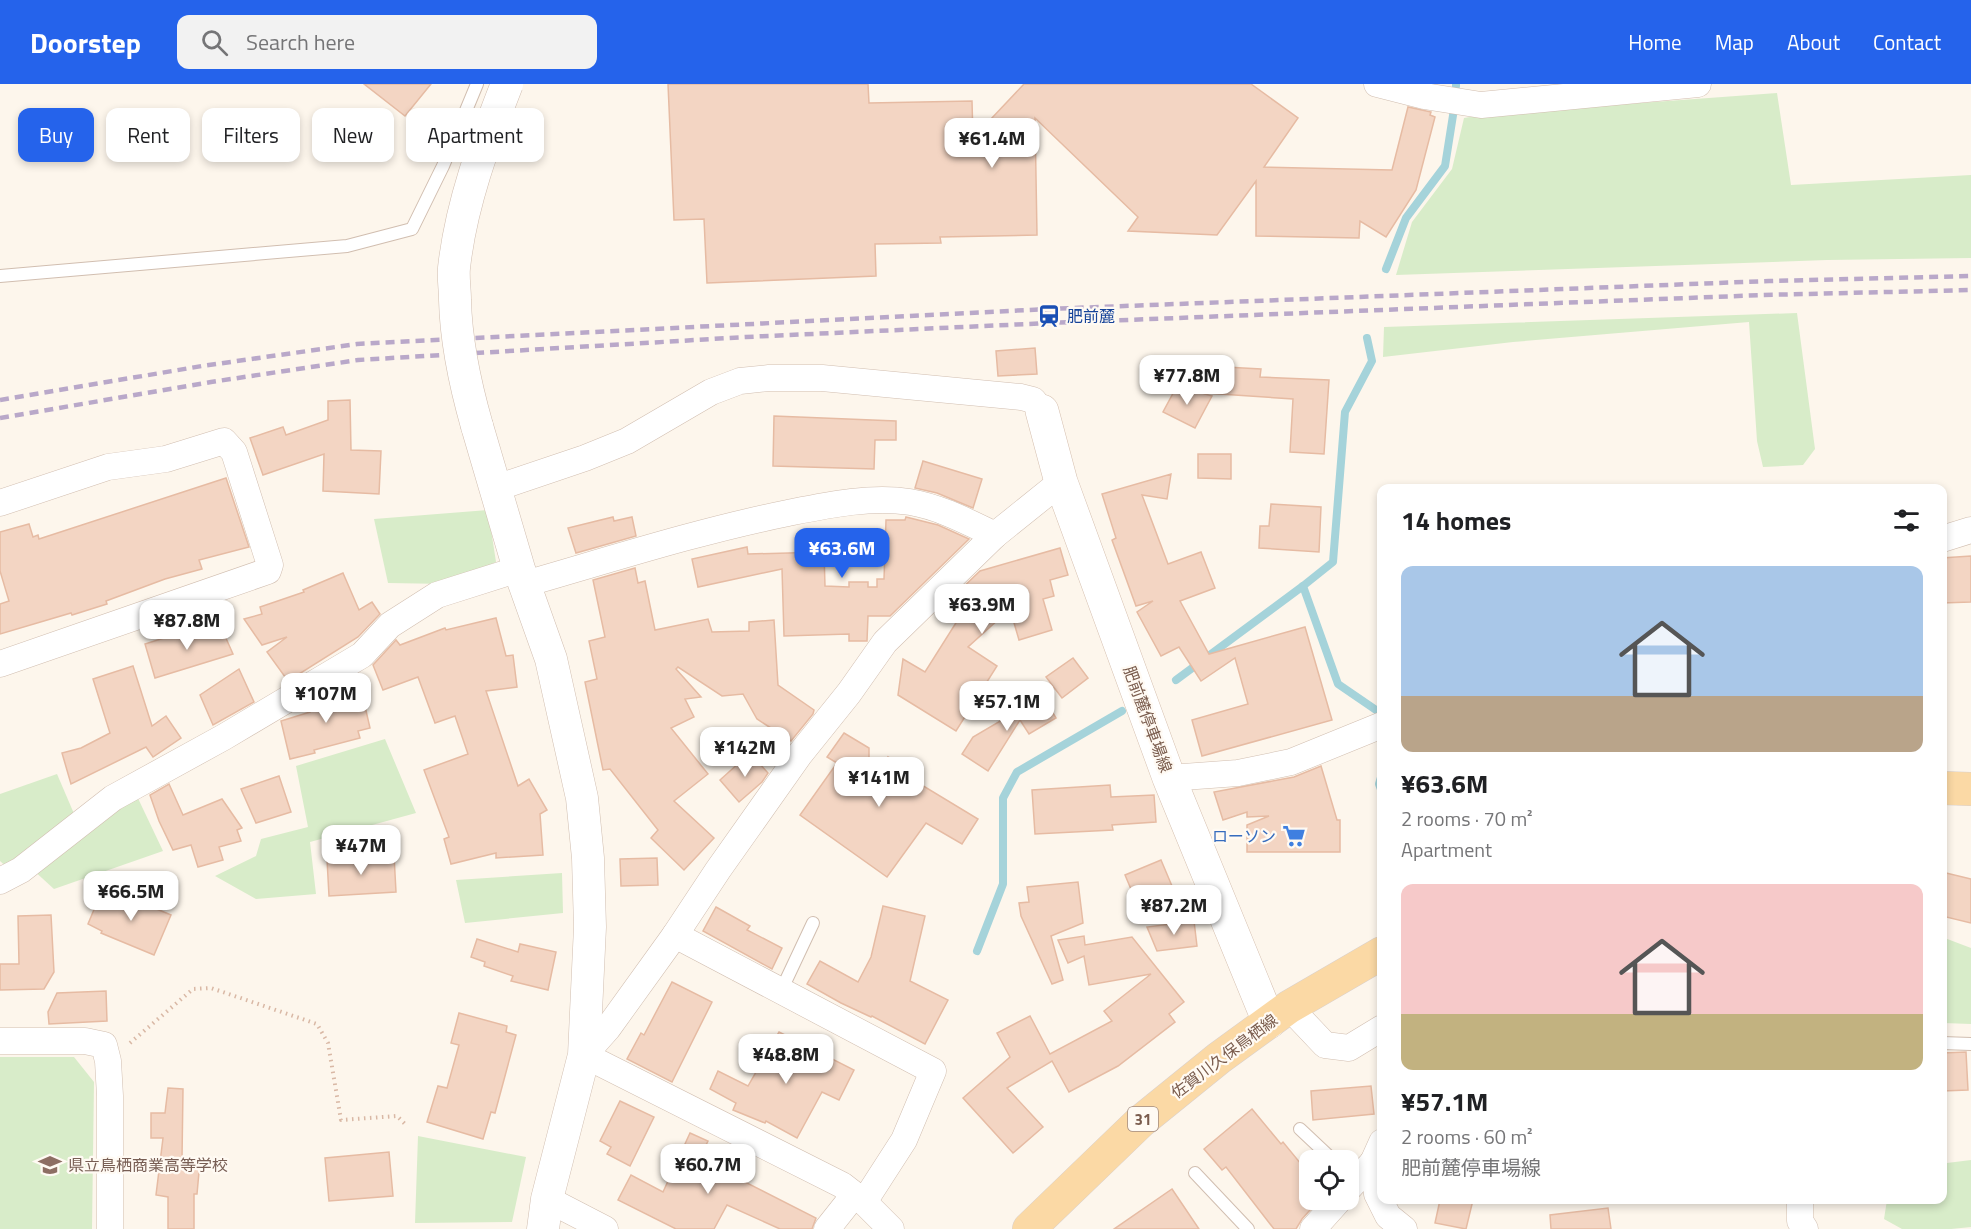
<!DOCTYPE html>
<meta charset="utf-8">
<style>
:root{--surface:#fff;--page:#f2f2f2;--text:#202124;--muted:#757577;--accent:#2563eb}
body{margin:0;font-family:"Titillium Web","Noto Sans JP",sans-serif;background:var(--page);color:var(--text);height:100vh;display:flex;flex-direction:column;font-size:22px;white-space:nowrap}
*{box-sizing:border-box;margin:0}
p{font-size:20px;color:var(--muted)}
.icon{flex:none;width:33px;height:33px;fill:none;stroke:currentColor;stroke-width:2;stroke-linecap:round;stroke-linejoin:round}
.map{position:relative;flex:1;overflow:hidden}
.details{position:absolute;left:1377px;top:400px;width:570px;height:720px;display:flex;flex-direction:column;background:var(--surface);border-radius:12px;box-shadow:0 3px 9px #0003}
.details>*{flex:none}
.guide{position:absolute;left:18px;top:24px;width:570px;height:54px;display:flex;gap:12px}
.buttons{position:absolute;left:1299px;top:1066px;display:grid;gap:12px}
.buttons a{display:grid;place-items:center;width:60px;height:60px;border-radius:12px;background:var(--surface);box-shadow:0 3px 9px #0003;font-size:30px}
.price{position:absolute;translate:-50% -51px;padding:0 14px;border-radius:12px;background:#fff;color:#222;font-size:20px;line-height:39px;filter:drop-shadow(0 2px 3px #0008)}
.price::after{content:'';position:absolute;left:50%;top:36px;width:18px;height:14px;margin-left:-9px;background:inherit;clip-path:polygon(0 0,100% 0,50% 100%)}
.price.current{background:var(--accent);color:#fff}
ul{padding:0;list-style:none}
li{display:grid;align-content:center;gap:12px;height:318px;padding:0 24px}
li span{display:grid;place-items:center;height:186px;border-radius:12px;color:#555}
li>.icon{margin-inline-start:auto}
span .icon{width:108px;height:108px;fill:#fffc;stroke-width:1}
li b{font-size:26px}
h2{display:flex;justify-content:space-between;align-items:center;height:72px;padding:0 24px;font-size:26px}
.chip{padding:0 21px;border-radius:12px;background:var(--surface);box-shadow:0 3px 9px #0003;font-size:21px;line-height:54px}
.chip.current{background:var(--accent);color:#fff}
header{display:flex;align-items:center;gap:36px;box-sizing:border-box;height:84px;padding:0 30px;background:var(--accent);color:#fff}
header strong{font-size:28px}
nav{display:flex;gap:33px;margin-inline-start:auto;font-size:21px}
.search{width:420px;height:54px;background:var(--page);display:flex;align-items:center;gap:15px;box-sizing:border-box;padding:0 21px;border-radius:12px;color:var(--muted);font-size:22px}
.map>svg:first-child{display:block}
.green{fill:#d8ecc9}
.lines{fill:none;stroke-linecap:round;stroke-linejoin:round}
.stream{stroke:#a5d3da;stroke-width:8}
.building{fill:#f3d5c3;stroke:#e6bba3;stroke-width:1.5}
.service-casing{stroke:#d1beb0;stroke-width:14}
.minor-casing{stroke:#d1beb0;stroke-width:27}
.tertiary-casing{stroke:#d1beb0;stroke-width:33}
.secondary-casing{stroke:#d6c0b0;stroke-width:34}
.primary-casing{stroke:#dad1cd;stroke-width:34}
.path{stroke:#d9b8a5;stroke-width:4;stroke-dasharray:1.5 4.5;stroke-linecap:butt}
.service{stroke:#fff;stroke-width:12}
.minor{stroke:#fff;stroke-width:26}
.tertiary{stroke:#fff;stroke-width:32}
.secondary{stroke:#fff;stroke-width:33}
.primary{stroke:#fbd9a5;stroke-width:33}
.rail{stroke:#b9a8c9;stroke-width:4.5;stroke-dasharray:9 6;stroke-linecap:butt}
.tertiary-bridge-casing{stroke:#d1beb0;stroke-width:33;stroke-linecap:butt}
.tertiary-bridge{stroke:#fff;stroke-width:32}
.labels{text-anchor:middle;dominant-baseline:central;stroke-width:4.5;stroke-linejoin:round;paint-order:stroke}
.shield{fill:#fffaf3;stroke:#a28b7f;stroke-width:1.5}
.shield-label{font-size:15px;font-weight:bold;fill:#7a5c4d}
.transit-label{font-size:16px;fill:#164399;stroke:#fffaf3;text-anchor:start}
.street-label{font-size:16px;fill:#7a5c4d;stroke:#fffaf3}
.shop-label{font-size:16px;fill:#366cbe;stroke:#fffaf3;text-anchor:end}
.education-label{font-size:16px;fill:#785e54;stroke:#fffaf3;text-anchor:start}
</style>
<header>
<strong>Doorstep</strong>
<div class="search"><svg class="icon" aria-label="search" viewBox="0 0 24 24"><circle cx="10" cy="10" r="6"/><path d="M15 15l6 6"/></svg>Search here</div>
<nav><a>Home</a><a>Map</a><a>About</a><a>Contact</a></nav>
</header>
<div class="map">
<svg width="1971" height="1145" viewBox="0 0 1971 1145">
<rect width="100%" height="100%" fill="#fdf6ec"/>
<g class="green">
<polygon points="1777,9 1791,101 1971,91 1971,174 1827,176 1396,191 1412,138 1452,85 1464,34 1488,30"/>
<polygon points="1797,229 1815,365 1803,381 1763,383 1757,357 1749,238 1513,258 1383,273 1384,243"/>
<polygon points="488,426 496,478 447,500 388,499 374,435"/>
<polygon points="385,655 416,729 310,758 316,810 256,815 215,792 256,772 261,755 308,743 296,682"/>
<polygon points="57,690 75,732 9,785 0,777 0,710"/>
<polygon points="135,708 163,767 54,805 31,784"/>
<polygon points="562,789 563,829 465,839 456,796"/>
<polygon points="1942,853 1971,864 1971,940 1943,939"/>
<polygon points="0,973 74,973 94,998 92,1145 0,1145"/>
<polygon points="418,1052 526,1073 512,1138 415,1139"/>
<polygon points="1943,1075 1947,1079 1971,1076 1971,1143 1951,1145 1902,1145 1884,1135 1887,1116 1942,1116"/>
</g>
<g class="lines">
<g class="stream">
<polyline points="1456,2 1456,0"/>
<polyline points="1386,185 1406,134 1445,82 1454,25"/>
<polyline points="1303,502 1338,600 1376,626"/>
<polyline points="1176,596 1303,502 1333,478 1345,328 1372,277 1367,254"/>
<polyline points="1382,690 1379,700 1382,708"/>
<polyline points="977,867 1003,800 1003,714 1017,688 1122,627"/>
</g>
</g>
<g class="building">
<polygon points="364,0 431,0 405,32"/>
<polygon points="668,0 868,0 869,19 972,17 973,54 1024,0 1251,0 1298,34 1264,83 1392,86 1408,23 1431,28 1430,31 1435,33 1416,106 1386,153 1360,137 1359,154 1256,152 1256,97 1217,151 1128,147 1138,133 1035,34 1037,151 940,153 941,159 875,160 876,192 707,199 704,135 674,136"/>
<polygon points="1035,264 1037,290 998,292 996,267"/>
<polygon points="1207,282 1261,285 1260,293 1329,296 1324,370 1290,368 1293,315 1205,309"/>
<polygon points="1177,302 1212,312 1195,344 1163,328"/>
<polygon points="350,316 351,366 381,367 379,410 323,407 324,370 263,391 250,354 283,343 286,351 328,336 328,317"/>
<polygon points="774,332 896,337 896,356 875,356 874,385 773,382"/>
<polygon points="1198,370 1231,370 1231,395 1198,394"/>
<polygon points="923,377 982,395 973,424 937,409 915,404"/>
<polygon points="1171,390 1167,415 1142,411 1168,480 1201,468 1215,504 1180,517 1209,570 1305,543 1332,636 1202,672 1192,636 1248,620 1235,574 1201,597 1179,563 1161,572 1137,528 1153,517 1136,522 1112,456 1116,454 1102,410"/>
<polygon points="226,394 249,463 199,476 202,485 165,495 106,517 107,520 72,531 71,529 0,550 0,520 9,517 0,487 0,448 29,440 33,453 38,451 39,455"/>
<polygon points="1271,420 1321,423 1319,468 1259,464 1260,442 1269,442"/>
<polygon points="613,433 614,437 632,433 636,452 576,469 568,444"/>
<polygon points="906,433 938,441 969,455 890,532 868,532 867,557 849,557 849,550 784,552 782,485 698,503 692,475 747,463 748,470 824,468 825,502 849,503 849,498 868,498 868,503 877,503 877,495 884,495 886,436 905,436"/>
<polygon points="1060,464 1068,491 1050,496 1054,512 1043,515 1052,546 1019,556 1010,525 968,563 997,582 956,647 898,611 903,575 925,588 966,523 955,511 980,487"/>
<polygon points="1971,472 1971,518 1942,519 1942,474"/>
<polygon points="635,484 638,499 645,497 655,546 708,535 712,548 749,547 749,538 774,536 778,601 814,626 813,630 791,657 757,635 743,610 722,612 678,583 676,585 701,613 685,615 694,633 671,644 708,690 674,717 714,754 684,786 651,754 658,746 610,685 603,686 585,598 597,595 589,557 605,553 593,496"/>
<polygon points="343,489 359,526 372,518 380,530 358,553 288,597 267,568 287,553 262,561 244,535 262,530 260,523 304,508 303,506"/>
<polygon points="496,534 506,572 513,571 517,603 486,607 518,702 529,695 547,726 540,730 543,771 496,774 496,769 451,780 444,755 449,753 424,686 468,670 455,632 435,639 418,593 383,606 373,581 396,556 400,561 445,544 446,546"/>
<polygon points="221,543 233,570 155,594 145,560 186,547 187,553"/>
<polygon points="1073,574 1088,594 1062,614 1046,593"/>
<polygon points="133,582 152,642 166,632 181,654 153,673 146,663 71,700 62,669 81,664 110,649 93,595"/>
<polygon points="239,585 254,618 213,641 200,611"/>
<polygon points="361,605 370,644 358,647 360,654 314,666 315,669 290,675 281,637 310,628 306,622 314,617"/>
<polygon points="1043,612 1056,634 1029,650 1020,636 988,687 962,670 973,653"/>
<polygon points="844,649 869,664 869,686 886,687 888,673 919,691 915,697 978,735 962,760 926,739 887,793 800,731 837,679 827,673"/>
<polygon points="750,669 768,689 762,698 739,718 720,696"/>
<polygon points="1321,682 1337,736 1340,736 1340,768 1247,768 1247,741 1269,732 1247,733 1247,728 1223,736 1214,708 1294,693"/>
<polygon points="279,692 291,728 256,739 241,705"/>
<polygon points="169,700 183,731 222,715 242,744 237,746 241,757 219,763 223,776 198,783 191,761 173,766 159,737 150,711"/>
<polygon points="1110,701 1111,713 1154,711 1156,738 1112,741 1113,746 1035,750 1032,706"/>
<polygon points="394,771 396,808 329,812 327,775"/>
<polygon points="657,774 658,801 621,802 620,775"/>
<polygon points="1161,776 1172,802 1136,817 1125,791"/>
<polygon points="1942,788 1971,795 1971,839 1942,832"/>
<polygon points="1078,798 1083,839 1051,852 1063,896 1052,900 1021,832 1019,819 1029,818 1027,803"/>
<polygon points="120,805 149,817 147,821 171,831 154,871 101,849 102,847 88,840 98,816 112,823"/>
<polygon points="883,822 925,832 910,897 948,916 925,960 872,932 871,933 841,919 807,900 820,877 858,898 871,873"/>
<polygon points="716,823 750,842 747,846 782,864 772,885 703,847"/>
<polygon points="51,831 54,888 44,905 0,906 0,880 19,880 18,832"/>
<polygon points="1194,837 1197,862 1157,867 1147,843"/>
<polygon points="1084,852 1085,861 1132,853 1184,918 1169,930 1175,938 1118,982 1069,1008 1052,977 1007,1004 1043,1043 1013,1069 963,1014 1010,973 997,949 1030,932 1050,970 1112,937 1104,927 1151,890 1089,901 1084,872 1068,879 1058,856"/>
<polygon points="477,855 518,868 520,860 556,868 548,906 511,897 513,892 484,882 485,878 471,873"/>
<polygon points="672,898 712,918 672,998 627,975 641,949 644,951"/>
<polygon points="106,907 107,937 49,940 48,928 57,909"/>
<polygon points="459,929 507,942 506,948 516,951 495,1029 491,1028 483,1055 427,1038 438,1002 447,1004 459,961 451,959"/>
<polygon points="779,948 854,986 839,1016 822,1008 797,1054 766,1037 765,1039 733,1026 736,1019 710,1005 718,987 748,1002"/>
<polygon points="1966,968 1968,1006 1942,1007 1942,969"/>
<polygon points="1371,1002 1374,1030 1313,1036 1311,1007"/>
<polygon points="168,1004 183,1005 182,1075 200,1077 197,1110 194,1110 194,1145 168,1145 168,1113 156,1111 163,1054 151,1054 151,1029 165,1029"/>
<polygon points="620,1017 654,1033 630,1082 607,1070 611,1063 600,1057"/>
<polygon points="1252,1025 1281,1060 1283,1058 1310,1091 1310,1116 1319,1116 1302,1135 1296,1145 1274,1145 1226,1083 1222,1086 1204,1065"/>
<polygon points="690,1049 708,1057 702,1069 728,1081 725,1088 816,1134 812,1145 780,1145 727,1121 714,1145 676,1145 618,1116 631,1091 663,1108"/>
<polygon points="389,1068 393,1112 329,1117 325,1074"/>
<polygon points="1172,1105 1199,1145 1114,1145"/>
<polygon points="1440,1116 1473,1116 1466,1145 1435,1139"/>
<polygon points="1608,1124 1611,1145 1551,1145 1550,1131"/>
</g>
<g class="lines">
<g class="service-casing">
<g id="service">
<polyline points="0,192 347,162 412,145 443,82 477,0"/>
<polyline points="781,907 813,839"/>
<polyline points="1942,959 1971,960"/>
<polyline points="1300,1045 1334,1077"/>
<polyline points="1195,1089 1248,1145"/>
</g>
</g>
<g class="minor-casing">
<g id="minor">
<polyline points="1377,0 1424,12 1481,21 1698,0"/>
<polyline points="496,404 585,374 627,357 711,308 740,297 769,294 822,294 1021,313 1033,316 1042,327"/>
<polyline points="0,419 108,383 166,375 224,357 234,368 270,481 268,487 0,580"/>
<polyline points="1942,455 1971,446"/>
<path d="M525 500C612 475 699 447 788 429 828 421 870 412 910 418 940 423 968 438 995 451"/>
<polyline points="1169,694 1238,689 1291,678 1382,641"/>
<polyline points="0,797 21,786 113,714 224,653 362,571 390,541 437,511 519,485"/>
<polyline points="675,851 933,987 904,1056 864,1118"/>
<polyline points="1289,923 1325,961 1349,964 1382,944"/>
<polyline points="0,957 85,957 104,961 108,977 110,1012 110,1145"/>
<polyline points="1382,1058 1373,1078 1377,1110 1388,1132 1404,1145"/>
<polyline points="1348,1105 1373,1078"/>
<polyline points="547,1115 605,1145"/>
<polyline points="1800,1116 1800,1137 1805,1145"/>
<polyline points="827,1145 854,1111"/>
<polyline points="891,1145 864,1118 842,1101 584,971 608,944 675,851 718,786 800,670 849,609 885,558 995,451 1061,398"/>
<polyline points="1313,1145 1339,1116"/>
</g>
</g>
<g class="tertiary-casing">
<polyline id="tertiary" points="477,342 519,485 551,575 582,714 588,774 590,843 584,971 547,1115 543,1145"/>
</g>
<g class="secondary-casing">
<polyline id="secondary" points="1042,327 1061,398 1169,694 1269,938"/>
</g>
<g class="primary-casing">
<g id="primary">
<polyline points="1942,704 1971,705"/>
<polyline points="1029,1145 1140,1038 1219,974 1289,923 1382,869"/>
</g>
</g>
<polyline class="path" points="130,959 193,905 211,904 317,940 328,959 341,1036 397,1032 405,1040"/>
<use href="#service" class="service"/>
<use href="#minor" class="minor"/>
<use href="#tertiary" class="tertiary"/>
<use href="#secondary" class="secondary"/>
<use href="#primary" class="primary"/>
<g class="rail">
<polyline points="0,316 202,282 357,260 1048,225 1769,197 1971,192"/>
<polyline points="0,334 211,298 358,276 746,253 1049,239 1763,211 1971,206"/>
</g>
<g class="tertiary-bridge-casing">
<path id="tertiary-bridge" d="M477 342C465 300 456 259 455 216 455 205 453 194 454 184 461 120 484 59 507 0"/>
</g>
<use href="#tertiary-bridge" class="tertiary-bridge"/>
</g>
<defs>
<g id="station-bare" transform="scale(1.8)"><path d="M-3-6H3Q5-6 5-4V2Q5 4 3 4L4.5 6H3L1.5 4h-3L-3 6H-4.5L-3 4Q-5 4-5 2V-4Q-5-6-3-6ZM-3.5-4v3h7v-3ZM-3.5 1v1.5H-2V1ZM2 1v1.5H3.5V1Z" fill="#1a4fb4" stroke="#fffaf3" stroke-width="2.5" paint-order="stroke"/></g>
<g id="supermarket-bare" transform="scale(1.8)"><path d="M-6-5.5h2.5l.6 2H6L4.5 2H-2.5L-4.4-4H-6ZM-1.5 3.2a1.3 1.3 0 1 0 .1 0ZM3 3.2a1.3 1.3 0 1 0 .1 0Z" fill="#3f7fe0" stroke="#fffaf3" stroke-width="2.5" paint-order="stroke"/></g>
<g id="school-bare" transform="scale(1.8)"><path d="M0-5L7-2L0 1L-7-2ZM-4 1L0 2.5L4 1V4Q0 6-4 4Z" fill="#8d6e63" stroke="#fffaf3" stroke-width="2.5" paint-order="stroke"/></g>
</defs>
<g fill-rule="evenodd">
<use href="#station-bare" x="1049" y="232"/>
<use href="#supermarket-bare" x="1294" y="752"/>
<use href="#school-bare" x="50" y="1081"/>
</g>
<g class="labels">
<rect class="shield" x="1128" y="1023" width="30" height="24" rx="4.5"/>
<g class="shield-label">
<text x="1143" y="1035">31</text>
</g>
<g class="transit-label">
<text x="1067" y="232">肥前麓</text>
</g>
<g class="street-label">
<text transform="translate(1148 635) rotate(70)">肥前麓停車場線</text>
<text transform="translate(1224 972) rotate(-37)">佐賀川久保鳥栖線</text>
</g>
<g class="shop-label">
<text x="1276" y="752">ローソン</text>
</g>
<g class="education-label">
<text x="68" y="1081">県立鳥栖商業高等学校</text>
</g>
</g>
</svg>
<div class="buttons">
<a><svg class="icon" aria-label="locate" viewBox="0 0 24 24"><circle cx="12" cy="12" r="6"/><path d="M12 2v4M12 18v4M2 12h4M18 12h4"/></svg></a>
</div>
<b class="price" style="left:992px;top:85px">¥61.4M</b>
<b class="price" style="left:1187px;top:322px">¥77.8M</b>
<b class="price current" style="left:842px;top:495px">¥63.6M</b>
<b class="price" style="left:982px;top:551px">¥63.9M</b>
<b class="price" style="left:187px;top:567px">¥87.8M</b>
<b class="price" style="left:326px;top:640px">¥107M</b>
<b class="price" style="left:1007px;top:648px">¥57.1M</b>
<b class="price" style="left:745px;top:694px">¥142M</b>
<b class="price" style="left:879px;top:724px">¥141M</b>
<b class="price" style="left:361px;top:792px">¥47M</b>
<b class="price" style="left:131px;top:838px">¥66.5M</b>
<b class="price" style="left:1174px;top:852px">¥87.2M</b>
<b class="price" style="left:786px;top:1001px">¥48.8M</b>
<b class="price" style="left:708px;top:1111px">¥60.7M</b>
<div class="guide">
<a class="chip current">Buy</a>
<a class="chip">Rent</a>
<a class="chip">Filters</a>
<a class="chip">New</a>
<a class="chip">Apartment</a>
</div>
<section class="details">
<h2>14 homes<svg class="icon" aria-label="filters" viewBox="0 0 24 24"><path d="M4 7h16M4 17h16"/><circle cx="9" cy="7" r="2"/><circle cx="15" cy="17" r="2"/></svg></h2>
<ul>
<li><span style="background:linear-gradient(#a9c7e8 70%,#b9a48a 0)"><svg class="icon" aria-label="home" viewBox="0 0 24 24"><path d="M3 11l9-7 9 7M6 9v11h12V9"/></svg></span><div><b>¥63.6M</b><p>2 rooms · 70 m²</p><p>Apartment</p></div></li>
<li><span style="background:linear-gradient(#f6c9c9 70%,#c2b280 0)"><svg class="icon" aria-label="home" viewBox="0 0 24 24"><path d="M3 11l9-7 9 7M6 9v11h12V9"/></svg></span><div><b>¥57.1M</b><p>2 rooms · 60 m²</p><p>肥前麓停車場線</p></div></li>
</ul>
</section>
</div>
